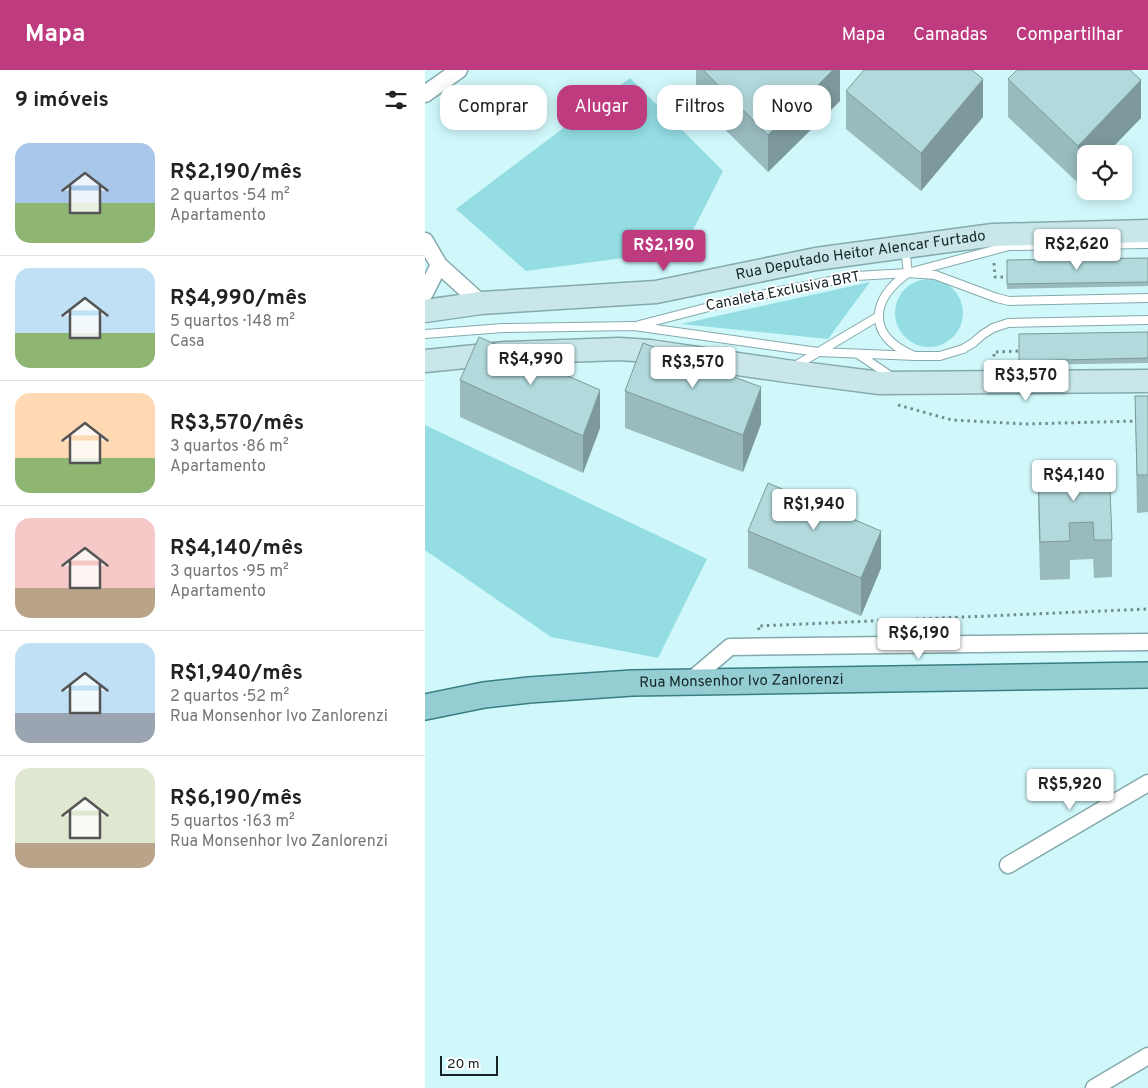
<!DOCTYPE html>
<html lang="pt">
<meta charset="utf-8">
<style>
:root{--surface:#fff;--page:#f2f2f2;--text:#222;--muted:#767676;--line:#e0e0e0;--accent:#bf3b80}
body{margin:0;font-family:Overpass,sans-serif;background:var(--page);color:var(--text);height:100vh;display:flex;flex-direction:column;font-size:19px;white-space:nowrap}
*{box-sizing:border-box;margin:0}
p{font-size:16px;color:var(--muted)}
.icon{flex:none;width:28px;height:28px;fill:none;stroke:currentColor;stroke-width:2;stroke-linecap:round;stroke-linejoin:round}
.map{position:relative;flex:1;overflow:hidden}
.sheet{display:flex;flex-direction:column;background:var(--surface);width:425px}
.sheet>*{flex:none}
.guide{position:absolute;left:15px;top:15px;width:475px;height:45px;display:flex;gap:10px}
.controls{position:absolute;left:652px;top:75px;display:grid;gap:10px}
.controls a{display:grid;place-items:center;width:55px;height:55px;border-radius:10px;background:var(--surface);box-shadow:0 2px 12px #0003;font-size:25px}
.scale{position:absolute;left:15px;bottom:12px;width:58px;box-sizing:border-box;padding-left:5px;border:2px solid #152426;border-top:0;font-size:14px;line-height:18px;white-space:nowrap;color:#152426;-webkit-text-stroke:4px #fff;paint-order:stroke}
.price{position:absolute;translate:-50% -42px;padding:0 11px;border-radius:5px;background:#fff;color:#222;font-size:16px;line-height:32px;filter:drop-shadow(0 1px 2px #0008)}
.price::after{content:'';position:absolute;left:50%;top:30px;width:15px;height:11px;margin-left:-8px;background:inherit;clip-path:polygon(0 0,100% 0,50% 100%)}
.price.current{background:var(--accent);color:#fff}
ul{padding:0;list-style:none}
li{display:flex;align-items:center;gap:15px;height:125px;padding:0 15px}
li+li{border-top:1px solid var(--line)}
li span{display:grid;place-items:center;flex:none;width:140px;height:100px;border-radius:15px;color:#555}
li>.icon{margin-inline-start:auto}
span .icon{width:60px;height:60px;fill:#fffc;stroke-width:1}
li b{font-size:21px}
h2{display:flex;justify-content:space-between;align-items:center;height:60px;padding:0 15px;font-size:21px}
.chip{padding:0 18px;border-radius:15px;background:var(--surface);box-shadow:0 2px 12px #0003;font-size:18px;line-height:45px}
.chip.current{background:var(--accent);color:#fff}
header{display:flex;align-items:center;gap:30px;box-sizing:border-box;height:70px;padding:0 25px;background:var(--accent);color:#fff}
header strong{font-size:24px}
nav{display:flex;gap:28px;margin-inline-start:auto;font-size:18px}
main{display:flex;flex:1;min-height:0}
.map>svg:first-child{display:block}
.green{fill:#93dde3}
.lines{fill:none;stroke-linecap:round;stroke-linejoin:round}
.lane-casing{stroke:#84aaad;stroke-width:10}
.street-casing{stroke:#84aaad;stroke-width:19}
.secondary-casing{stroke:#84aaad;stroke-width:25}
.primary-casing{stroke:#397e83;stroke-width:28}
.path{stroke:#728d90;stroke-width:3;stroke-dasharray:2.5 4;stroke-linecap:butt}
.lane{stroke:#fff;stroke-width:8}
.street{stroke:#fff;stroke-width:16}
.secondary{stroke:#c9e7e9;stroke-width:22}
.primary{stroke:#94ced3;stroke-width:25}
.wall{fill:#99bbbe}
.shaded-wall{fill:#7d999b}
.building{fill:#b2dadd;stroke:#7d999b}
.labels{text-anchor:middle;dominant-baseline:central;stroke-width:4;stroke-linejoin:round;paint-order:stroke}
.street-label{font-size:15px;fill:#152426;stroke:#fff}
</style>
<header>
<strong>Mapa</strong>
<nav><a>Mapa</a><a>Camadas</a><a>Compartilhar</a></nav>
</header>
<main>
<section class="sheet">
<h2>9 imóveis<svg class="icon" aria-label="filters" viewBox="0 0 24 24"><path d="M4 7h16M4 17h16"/><circle cx="9" cy="7" r="2"/><circle cx="15" cy="17" r="2"/></svg></h2>
<ul>
<li><span style="background:linear-gradient(#a9c7e8 60%,#8fb573 0)"><svg class="icon" aria-label="home" viewBox="0 0 24 24"><path d="M3 11l9-7 9 7M6 9v11h12V9"/></svg></span><div><b>R$2,190/mês</b><p>2 quartos · 54 m²</p><p>Apartamento</p></div></li>
<li><span style="background:linear-gradient(#bfe0f5 65%,#8fb573 0)"><svg class="icon" aria-label="home" viewBox="0 0 24 24"><path d="M3 11l9-7 9 7M6 9v11h12V9"/></svg></span><div><b>R$4,990/mês</b><p>5 quartos · 148 m²</p><p>Casa</p></div></li>
<li><span style="background:linear-gradient(#ffd9b3 65%,#8fb573 0)"><svg class="icon" aria-label="home" viewBox="0 0 24 24"><path d="M3 11l9-7 9 7M6 9v11h12V9"/></svg></span><div><b>R$3,570/mês</b><p>3 quartos · 86 m²</p><p>Apartamento</p></div></li>
<li><span style="background:linear-gradient(#f6c9c9 70%,#b9a48a 0)"><svg class="icon" aria-label="home" viewBox="0 0 24 24"><path d="M3 11l9-7 9 7M6 9v11h12V9"/></svg></span><div><b>R$4,140/mês</b><p>3 quartos · 95 m²</p><p>Apartamento</p></div></li>
<li><span style="background:linear-gradient(#bfe0f5 70%,#9aa5b1 0)"><svg class="icon" aria-label="home" viewBox="0 0 24 24"><path d="M3 11l9-7 9 7M6 9v11h12V9"/></svg></span><div><b>R$1,940/mês</b><p>2 quartos · 52 m²</p><p>Rua Monsenhor Ivo Zanlorenzi</p></div></li>
<li><span style="background:linear-gradient(#dfe7d0 75%,#b9a48a 0)"><svg class="icon" aria-label="home" viewBox="0 0 24 24"><path d="M3 11l9-7 9 7M6 9v11h12V9"/></svg></span><div><b>R$6,190/mês</b><p>5 quartos · 163 m²</p><p>Rua Monsenhor Ivo Zanlorenzi</p></div></li>
</ul>
</section>
<div class="map">
<svg width="723" height="1018" viewBox="0 0 723 1018">
<rect width="100%" height="100%" fill="#d0f8fb"/>
<g class="green">
<polygon points="205,8 298,101 258,180 101,201 31,139"/>
<circle cx="504" cy="243" r="34"/>
<polygon points="445,212 403,269 256,254"/>
<polygon points="0,355 282,489 233,588 126,567 0,480"/>
</g>
<g class="lines">
<g class="lane-casing">
<g id="lane">
<polyline points="480,178 483,203"/>
<polyline points="214,255 315,229 431,206 483,203 510,205 572,228 584,231 723,228"/>
<polyline points="0,264 78,258 209,256 393,282 491,286 515,286 538,279 548,273 557,265 568,258 583,253 723,250"/>
<polyline points="433,284 467,307"/>
<path d="M487 285C442 265 445 230 483 203L584 176 723 174"/>
<polyline points="370,296 454,246"/>
</g>
</g>
<g class="street-casing">
<g id="street">
<polyline points="0,24 34,0"/>
<polyline points="0,171 14,195 56,233"/>
<polyline points="0,223 14,195"/>
<polyline points="265,611 305,577 723,572"/>
<polyline points="583,795 723,713"/>
<polyline points="669,1018 723,986"/>
</g>
</g>
<g class="secondary-casing">
<g id="secondary">
<path id="s1" d="M0 241 56 233 231 222 391 189 568 165 723 161"/>
<polyline points="0,291 80,283 194,279 225,281 361,301 455,313 723,311"/>
</g>
</g>
<g class="primary-casing">
<g id="primary">
<path id="s2" d="M0 637 59 625 104 620 207 613 723 605"/>
</g>
</g>
<g class="path">
<polyline points="569,193 570,207 582,207"/>
<polyline points="569,293 569,282 594,281"/>
<polyline points="473,335 527,350 600,354 712,351"/>
<polyline points="334,560 333,556 723,539"/>
</g>
<use href="#lane" class="lane"/>
<use href="#street" class="street"/>
<use href="#secondary" class="secondary"/>
<use href="#primary" class="primary"/>
</g>
<g class="wall">
<polygon points="271,0 415,0 415,31 343,102 271,31"/>
<polygon points="583,9 716,48 653,113 583,47"/>
<polygon points="421,21 558,47 496,121 421,59"/>
<polygon points="723,188 723,216 582,219 582,190"/>
<polygon points="723,262 723,293 594,295 594,264"/>
<polygon points="35,310 175,358 158,403 35,347"/>
<polygon points="200,321 336,354 318,402 200,358"/>
<polygon points="710,326 723,326 723,442 712,443"/>
<polygon points="613,393 638,411 661,411 661,393 687,470 687,507 669,508 668,489 645,490 645,509 615,510 613,431"/>
<polygon points="323,461 456,498 436,546 323,498"/>
</g>
<g class="shaded-wall">
<polygon points="408,0 415,0 415,31 343,102 343,65"/>
<polygon points="558,9 558,47 496,121 496,83"/>
<polygon points="716,10 716,48 681,84 661,84 661,104 653,113 653,76"/>
<polygon points="336,317 336,354 318,402 318,365"/>
<polygon points="175,320 175,358 158,403 158,366"/>
<polygon points="456,461 456,498 436,546 436,508"/>
</g>
<g class="building">
<polygon points="278,0 408,0 343,65"/>
<polygon points="439,0 547,0 558,9 496,83 421,21"/>
<polygon points="592,0 705,0 716,10 653,76 583,9"/>
<polygon points="723,188 723,212 582,214 582,190"/>
<polygon points="723,262 723,288 594,291 594,264"/>
<polygon points="54,267 175,320 158,366 35,310"/>
<polygon points="218,273 336,317 318,365 200,321"/>
<polygon points="710,326 723,326 723,405 712,405"/>
<polygon points="613,393 638,393 638,411 662,411 661,393 684,393 687,470 669,470 668,452 644,453 645,471 615,472"/>
<polygon points="343,413 456,461 436,508 323,461"/>
</g>
<g class="labels">
<g class="street-label">
<text stroke="none"><textPath href="#s1" startOffset="440">Rua Deputado Heitor Alencar Furtado</textPath></text>
<text transform="translate(358 222) rotate(-11)">Canaleta Exclusiva BRT</text>
<text stroke="none"><textPath href="#s2" startOffset="318">Rua Monsenhor Ivo Zanlorenzi</textPath></text>
</g>
</g>
</svg>
<div class="controls">
<a><svg class="icon" aria-label="locate" viewBox="0 0 24 24"><circle cx="12" cy="12" r="6"/><path d="M12 2v4M12 18v4M2 12h4M18 12h4"/></svg></a>
</div>
<div class="scale">20 m</div>
<b class="price" style="left:652px;top:201px">R$2,620</b>
<b class="price current" style="left:239px;top:202px">R$2,190</b>
<b class="price" style="left:106px;top:316px">R$4,990</b>
<b class="price" style="left:268px;top:319px">R$3,570</b>
<b class="price" style="left:601px;top:332px">R$3,570</b>
<b class="price" style="left:649px;top:432px">R$4,140</b>
<b class="price" style="left:389px;top:461px">R$1,940</b>
<b class="price" style="left:494px;top:590px">R$6,190</b>
<b class="price" style="left:645px;top:741px">R$5,920</b>
<div class="guide">
<a class="chip">Comprar</a>
<a class="chip current">Alugar</a>
<a class="chip">Filtros</a>
<a class="chip">Novo</a>
</div>
</div>
</main>
